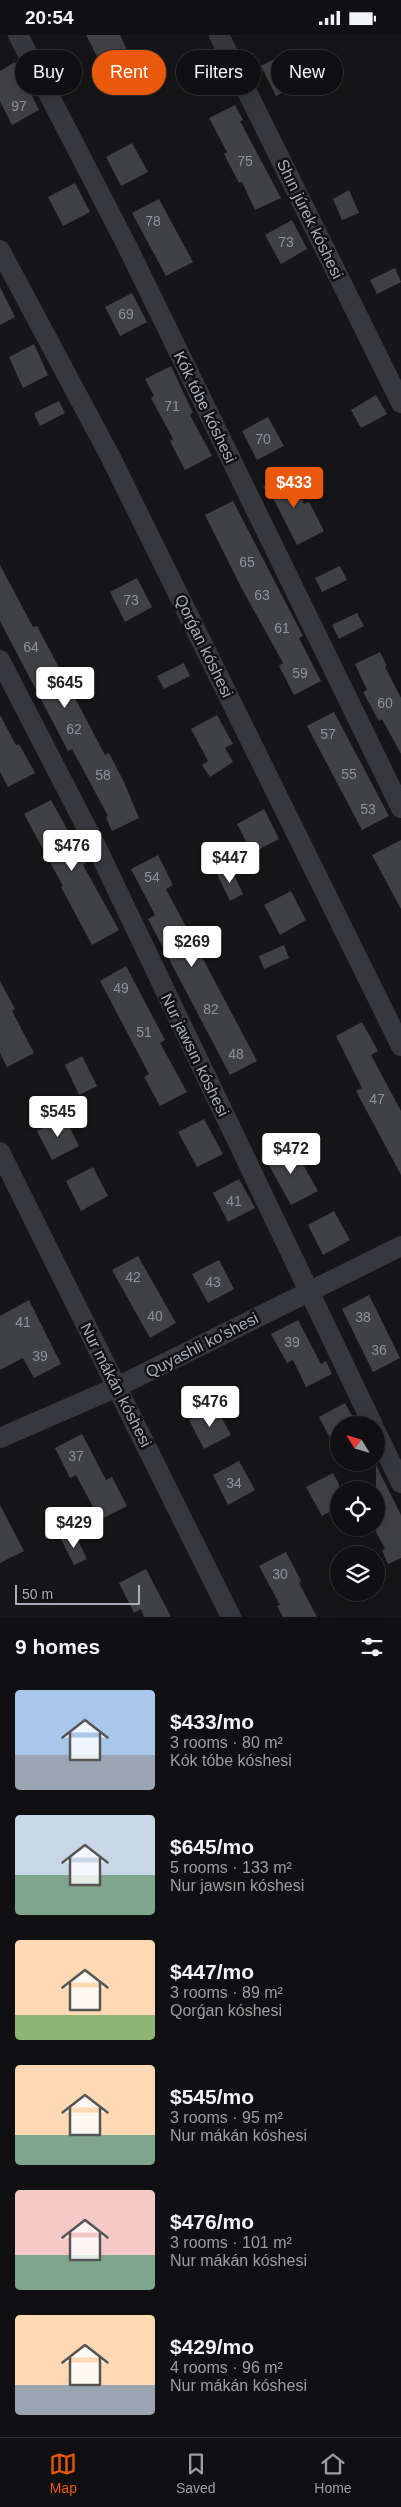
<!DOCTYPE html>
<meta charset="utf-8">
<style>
:root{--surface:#101012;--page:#19191b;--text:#f1f3f6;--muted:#9c9d9f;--line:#303032;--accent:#ea580c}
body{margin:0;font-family:Arial,sans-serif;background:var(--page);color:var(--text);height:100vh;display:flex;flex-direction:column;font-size:19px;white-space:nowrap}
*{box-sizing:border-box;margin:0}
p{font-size:16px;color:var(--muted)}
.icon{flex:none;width:28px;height:28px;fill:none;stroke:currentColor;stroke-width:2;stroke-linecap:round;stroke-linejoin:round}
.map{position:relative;height:1582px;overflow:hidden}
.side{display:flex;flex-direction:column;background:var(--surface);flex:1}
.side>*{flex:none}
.banner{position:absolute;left:15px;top:15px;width:371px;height:45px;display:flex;gap:10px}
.needle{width:32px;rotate:307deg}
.tools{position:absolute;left:330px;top:1381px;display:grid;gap:10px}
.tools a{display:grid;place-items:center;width:55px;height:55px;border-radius:50%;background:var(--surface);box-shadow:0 5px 20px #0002,0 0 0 1px var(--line);font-size:25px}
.scale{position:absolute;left:15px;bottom:12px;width:125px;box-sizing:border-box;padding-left:5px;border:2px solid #a8adb8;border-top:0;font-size:14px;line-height:18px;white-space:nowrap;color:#a8adb8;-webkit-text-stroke:4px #111113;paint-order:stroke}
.price{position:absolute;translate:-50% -42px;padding:0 11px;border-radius:5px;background:#fff;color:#222;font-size:16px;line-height:32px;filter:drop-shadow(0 1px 2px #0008)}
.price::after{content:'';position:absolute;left:50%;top:30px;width:15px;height:11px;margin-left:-8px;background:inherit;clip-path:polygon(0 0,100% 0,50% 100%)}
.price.selected{background:var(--accent);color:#fff}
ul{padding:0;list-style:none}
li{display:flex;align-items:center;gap:15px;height:125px;padding:0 15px}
li span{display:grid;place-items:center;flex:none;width:140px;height:100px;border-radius:5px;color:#555}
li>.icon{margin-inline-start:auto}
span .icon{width:60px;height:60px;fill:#fffc;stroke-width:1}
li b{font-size:21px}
h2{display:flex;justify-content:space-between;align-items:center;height:60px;padding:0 15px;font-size:21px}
.pill{padding:0 18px;border-radius:22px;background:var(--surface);box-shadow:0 5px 20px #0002,0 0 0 1px var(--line);font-size:18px;line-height:45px}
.pill.selected{background:var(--accent);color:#fff}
.status{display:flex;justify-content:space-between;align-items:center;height:35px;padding:0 25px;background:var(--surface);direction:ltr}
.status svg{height:14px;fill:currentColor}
.menu{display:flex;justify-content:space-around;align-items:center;height:70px;border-top:1px solid var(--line);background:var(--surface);font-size:14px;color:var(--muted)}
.menu a{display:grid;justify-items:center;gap:2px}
.menu .selected{color:var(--accent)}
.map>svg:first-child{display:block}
.building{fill:#404145}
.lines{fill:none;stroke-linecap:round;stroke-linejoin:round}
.minor{stroke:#37383d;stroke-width:20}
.labels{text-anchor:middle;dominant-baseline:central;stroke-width:5;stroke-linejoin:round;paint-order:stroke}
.number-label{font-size:14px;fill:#8e929b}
.street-label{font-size:16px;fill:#a8adb8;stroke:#111113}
</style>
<div class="status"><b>20:54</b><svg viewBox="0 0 49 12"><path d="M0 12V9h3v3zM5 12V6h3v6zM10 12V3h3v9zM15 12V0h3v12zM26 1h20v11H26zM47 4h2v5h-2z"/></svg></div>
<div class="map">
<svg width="401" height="1582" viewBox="0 0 401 1582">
<rect width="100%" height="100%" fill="#161618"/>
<g class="building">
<polygon points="86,0 120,0 146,56 135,61 115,17 99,25"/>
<polygon points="287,17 303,46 276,61 261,31"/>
<polygon points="15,27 39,75 12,90 0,66 0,36"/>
<polygon points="235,70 243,85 240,86 281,163 255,175 242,147 239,148 224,119 227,117 209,83"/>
<polygon points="132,108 148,137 121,151 106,122"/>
<polygon points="75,148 90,177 63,191 48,162"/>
<polygon points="349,155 359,178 342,185 333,164"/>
<polygon points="159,164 193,227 166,241 132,178"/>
<polygon points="292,185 307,214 281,229 265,200"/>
<polygon points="395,233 401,247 377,259 370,245"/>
<polygon points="0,252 15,282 0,290"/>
<polygon points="132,258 147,287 120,301 105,272"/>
<polygon points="34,309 48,340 23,353 9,322"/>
<polygon points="171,331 193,378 190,380 212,421 185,435 170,406 173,404 151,363 154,361 145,344"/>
<polygon points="376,360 387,379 361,393 351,375"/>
<polygon points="59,366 65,378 40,391 34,378"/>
<polygon points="268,382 284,411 257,425 242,396"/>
<polygon points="288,438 304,469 309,467 324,496 297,510 273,463 270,464 263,451"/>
<polygon points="233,466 303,601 299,603 321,646 294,660 279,631 283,628 241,552 205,480"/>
<polygon points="0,530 33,592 37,591 105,720 109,718 124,747 139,783 112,796 106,782 108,781 72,714 68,716 0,586"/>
<polygon points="340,531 347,545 322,557 315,543"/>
<polygon points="137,543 152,572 125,587 110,557"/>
<polygon points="357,578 364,591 339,604 332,590"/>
<polygon points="380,617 387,631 385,632 401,663 401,719 382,684 379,686 363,657 367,655 355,629"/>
<polygon points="184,628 190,641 164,654 157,641"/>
<polygon points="334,677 389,781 362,795 307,691"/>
<polygon points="0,680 16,710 19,709 35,738 8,752 0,737"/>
<polygon points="217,680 233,709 225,713 233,727 210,742 202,730 208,726 191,694"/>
<polygon points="51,765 86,828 83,830 119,895 92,910 61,852 63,851 24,779"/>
<polygon points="264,774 279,804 252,818 237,789"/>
<polygon points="401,805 401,874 372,820"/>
<polygon points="158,820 173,850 166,854 257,1026 230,1040 148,884 155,880 131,834"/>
<polygon points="231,833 243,859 230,866 217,839"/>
<polygon points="291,856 306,885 280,900 264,870"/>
<polygon points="284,910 289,923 264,934 259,921"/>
<polygon points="126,931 165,1005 160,1008 187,1057 160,1071 144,1042 149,1039 100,946"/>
<polygon points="0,946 15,974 12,976 34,1018 7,1032 0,1018"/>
<polygon points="362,987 378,1016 371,1020 401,1076 401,1140 356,1056 362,1053 336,1001"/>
<polygon points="82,1021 97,1051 79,1060 65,1030"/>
<polygon points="64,1081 79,1111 52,1125 37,1096"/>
<polygon points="204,1084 223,1119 197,1132 178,1097"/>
<polygon points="292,1110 318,1156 291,1170 265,1123"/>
<polygon points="93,1132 108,1161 81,1176 66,1146"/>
<polygon points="239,1144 255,1173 228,1187 213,1158"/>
<polygon points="334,1176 350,1205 323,1220 308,1190"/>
<polygon points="138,1221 176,1288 150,1303 112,1235"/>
<polygon points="219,1225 234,1254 208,1268 192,1239"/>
<polygon points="369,1260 400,1323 373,1337 342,1274"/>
<polygon points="29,1265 61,1329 34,1343 23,1323 0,1335 0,1281"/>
<polygon points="298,1285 321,1329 326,1326 332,1339 306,1352 293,1325 287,1328 271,1299"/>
<polygon points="345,1368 357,1390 339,1390 339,1420 319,1382"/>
<polygon points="215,1371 231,1400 204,1414 189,1385"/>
<polygon points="82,1399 106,1445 112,1442 127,1471 100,1485 76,1440 70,1443 55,1413"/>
<polygon points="239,1426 255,1455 228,1470 213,1440"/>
<polygon points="376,1430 401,1480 401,1523 388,1529 382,1516 385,1514 376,1497"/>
<polygon points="333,1438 339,1449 339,1472 322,1481 306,1452"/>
<polygon points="0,1470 24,1516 0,1528"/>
<polygon points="74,1497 87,1524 74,1530 61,1504"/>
<polygon points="286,1517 301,1546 299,1548 317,1582 283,1582 277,1571 280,1570 259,1531"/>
<polygon points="146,1534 171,1582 144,1582 141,1574 134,1578 119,1548"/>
</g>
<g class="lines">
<g class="minor">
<polyline points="18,0 127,211 401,773"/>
<polyline points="219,0 401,368"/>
<polyline points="0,215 110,421 401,1011"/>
<polyline points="0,625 96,811 373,1390"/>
<polyline points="0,1117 231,1582"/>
<polyline points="376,1397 401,1448"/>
<polyline points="0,1403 117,1352 401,1211"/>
</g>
</g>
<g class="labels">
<g class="number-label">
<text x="19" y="71">97</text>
<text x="245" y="126">75</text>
<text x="153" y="186">78</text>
<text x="286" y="207">73</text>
<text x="126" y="279">69</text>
<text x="172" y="371">71</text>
<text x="263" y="404">70</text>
<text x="247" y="527">65</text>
<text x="262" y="560">63</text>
<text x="131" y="565">73</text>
<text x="282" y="593">61</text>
<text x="31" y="612">64</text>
<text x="300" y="638">59</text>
<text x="385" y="668">60</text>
<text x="74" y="694">62</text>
<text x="328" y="699">57</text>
<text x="349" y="739">55</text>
<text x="103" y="740">58</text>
<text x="368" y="774">53</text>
<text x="152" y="842">54</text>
<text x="121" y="953">49</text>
<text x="211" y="974">82</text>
<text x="144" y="997">51</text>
<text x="236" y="1019">48</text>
<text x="377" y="1064">47</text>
<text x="234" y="1166">41</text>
<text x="133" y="1242">42</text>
<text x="213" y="1247">43</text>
<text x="155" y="1281">40</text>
<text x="363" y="1282">38</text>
<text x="23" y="1287">41</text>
<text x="292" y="1307">39</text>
<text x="379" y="1315">36</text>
<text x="40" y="1321">39</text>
<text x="76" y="1421">37</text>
<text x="234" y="1448">34</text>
<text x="280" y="1539">30</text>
</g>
<g class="street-label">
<text transform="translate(310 184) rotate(64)">Shın júrek kóshesi</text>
<text transform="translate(205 372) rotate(64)">Kók tóbe kóshesi</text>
<text transform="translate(204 611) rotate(64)">Qorǵan kóshesi</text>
<text transform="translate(195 1020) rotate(64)">Nur jawsın kóshesi</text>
<text transform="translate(202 1310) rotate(-27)">Quyashli ko'shesi</text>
<text transform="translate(116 1350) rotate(63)">Nur mákán kóshesi</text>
</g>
</g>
</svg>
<div class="tools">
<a><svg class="needle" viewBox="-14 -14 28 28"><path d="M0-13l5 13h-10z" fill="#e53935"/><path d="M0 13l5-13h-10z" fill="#9c9d9f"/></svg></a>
<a><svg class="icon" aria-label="locate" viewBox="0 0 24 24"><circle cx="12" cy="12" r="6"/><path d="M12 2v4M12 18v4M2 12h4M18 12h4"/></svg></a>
<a><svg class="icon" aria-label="layers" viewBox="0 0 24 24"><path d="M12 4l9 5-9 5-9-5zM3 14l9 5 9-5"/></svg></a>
</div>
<div class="scale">50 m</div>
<b class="price selected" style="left:294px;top:474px">$433</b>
<b class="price" style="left:65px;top:674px">$645</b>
<b class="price" style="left:72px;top:837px">$476</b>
<b class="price" style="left:230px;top:849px">$447</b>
<b class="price" style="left:192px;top:933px">$269</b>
<b class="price" style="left:58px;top:1103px">$545</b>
<b class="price" style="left:291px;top:1140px">$472</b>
<b class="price" style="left:210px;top:1393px">$476</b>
<b class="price" style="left:74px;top:1514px">$429</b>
<div class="banner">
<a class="pill">Buy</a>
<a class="pill selected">Rent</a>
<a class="pill">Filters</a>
<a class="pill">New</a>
</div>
</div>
<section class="side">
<h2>9 homes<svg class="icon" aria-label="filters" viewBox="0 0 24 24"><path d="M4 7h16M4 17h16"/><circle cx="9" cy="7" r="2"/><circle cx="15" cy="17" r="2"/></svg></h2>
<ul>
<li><span style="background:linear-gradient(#a9c7e8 65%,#9aa5b1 0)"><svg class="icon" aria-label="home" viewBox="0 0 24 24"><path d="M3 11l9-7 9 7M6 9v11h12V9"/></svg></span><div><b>$433/mo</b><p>3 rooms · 80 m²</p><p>Kók tóbe kóshesi</p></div></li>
<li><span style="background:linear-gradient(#c9d6e8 60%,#7fa58c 0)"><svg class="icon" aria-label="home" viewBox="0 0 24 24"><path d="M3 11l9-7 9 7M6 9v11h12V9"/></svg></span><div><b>$645/mo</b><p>5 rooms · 133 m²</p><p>Nur jawsın kóshesi</p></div></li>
<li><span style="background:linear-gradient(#ffd9b3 75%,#8fb573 0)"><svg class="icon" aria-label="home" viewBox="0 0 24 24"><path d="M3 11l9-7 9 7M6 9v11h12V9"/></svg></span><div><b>$447/mo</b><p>3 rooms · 89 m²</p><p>Qorǵan kóshesi</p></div></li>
<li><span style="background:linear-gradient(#ffd9b3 70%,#7fa58c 0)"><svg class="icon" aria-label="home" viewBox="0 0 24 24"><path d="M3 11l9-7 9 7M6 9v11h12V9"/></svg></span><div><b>$545/mo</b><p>3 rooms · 95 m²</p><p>Nur mákán kóshesi</p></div></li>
<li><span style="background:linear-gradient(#f6c9c9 65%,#7fa58c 0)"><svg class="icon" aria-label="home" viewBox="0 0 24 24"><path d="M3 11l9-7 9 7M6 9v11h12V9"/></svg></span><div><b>$476/mo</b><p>3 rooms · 101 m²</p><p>Nur mákán kóshesi</p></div></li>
<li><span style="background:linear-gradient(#ffd9b3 70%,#9aa5b1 0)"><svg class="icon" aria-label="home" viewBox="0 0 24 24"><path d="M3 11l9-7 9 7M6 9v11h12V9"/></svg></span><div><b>$429/mo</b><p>4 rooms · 96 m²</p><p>Nur mákán kóshesi</p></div></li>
</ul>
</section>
<nav class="menu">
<a class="selected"><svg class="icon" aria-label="map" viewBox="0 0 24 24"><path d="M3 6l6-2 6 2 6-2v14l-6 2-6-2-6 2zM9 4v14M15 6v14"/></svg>Map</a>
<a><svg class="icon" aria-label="saved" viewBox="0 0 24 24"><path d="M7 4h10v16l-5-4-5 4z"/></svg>Saved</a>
<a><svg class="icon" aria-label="home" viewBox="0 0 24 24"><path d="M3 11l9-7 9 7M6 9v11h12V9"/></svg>Home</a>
</nav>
